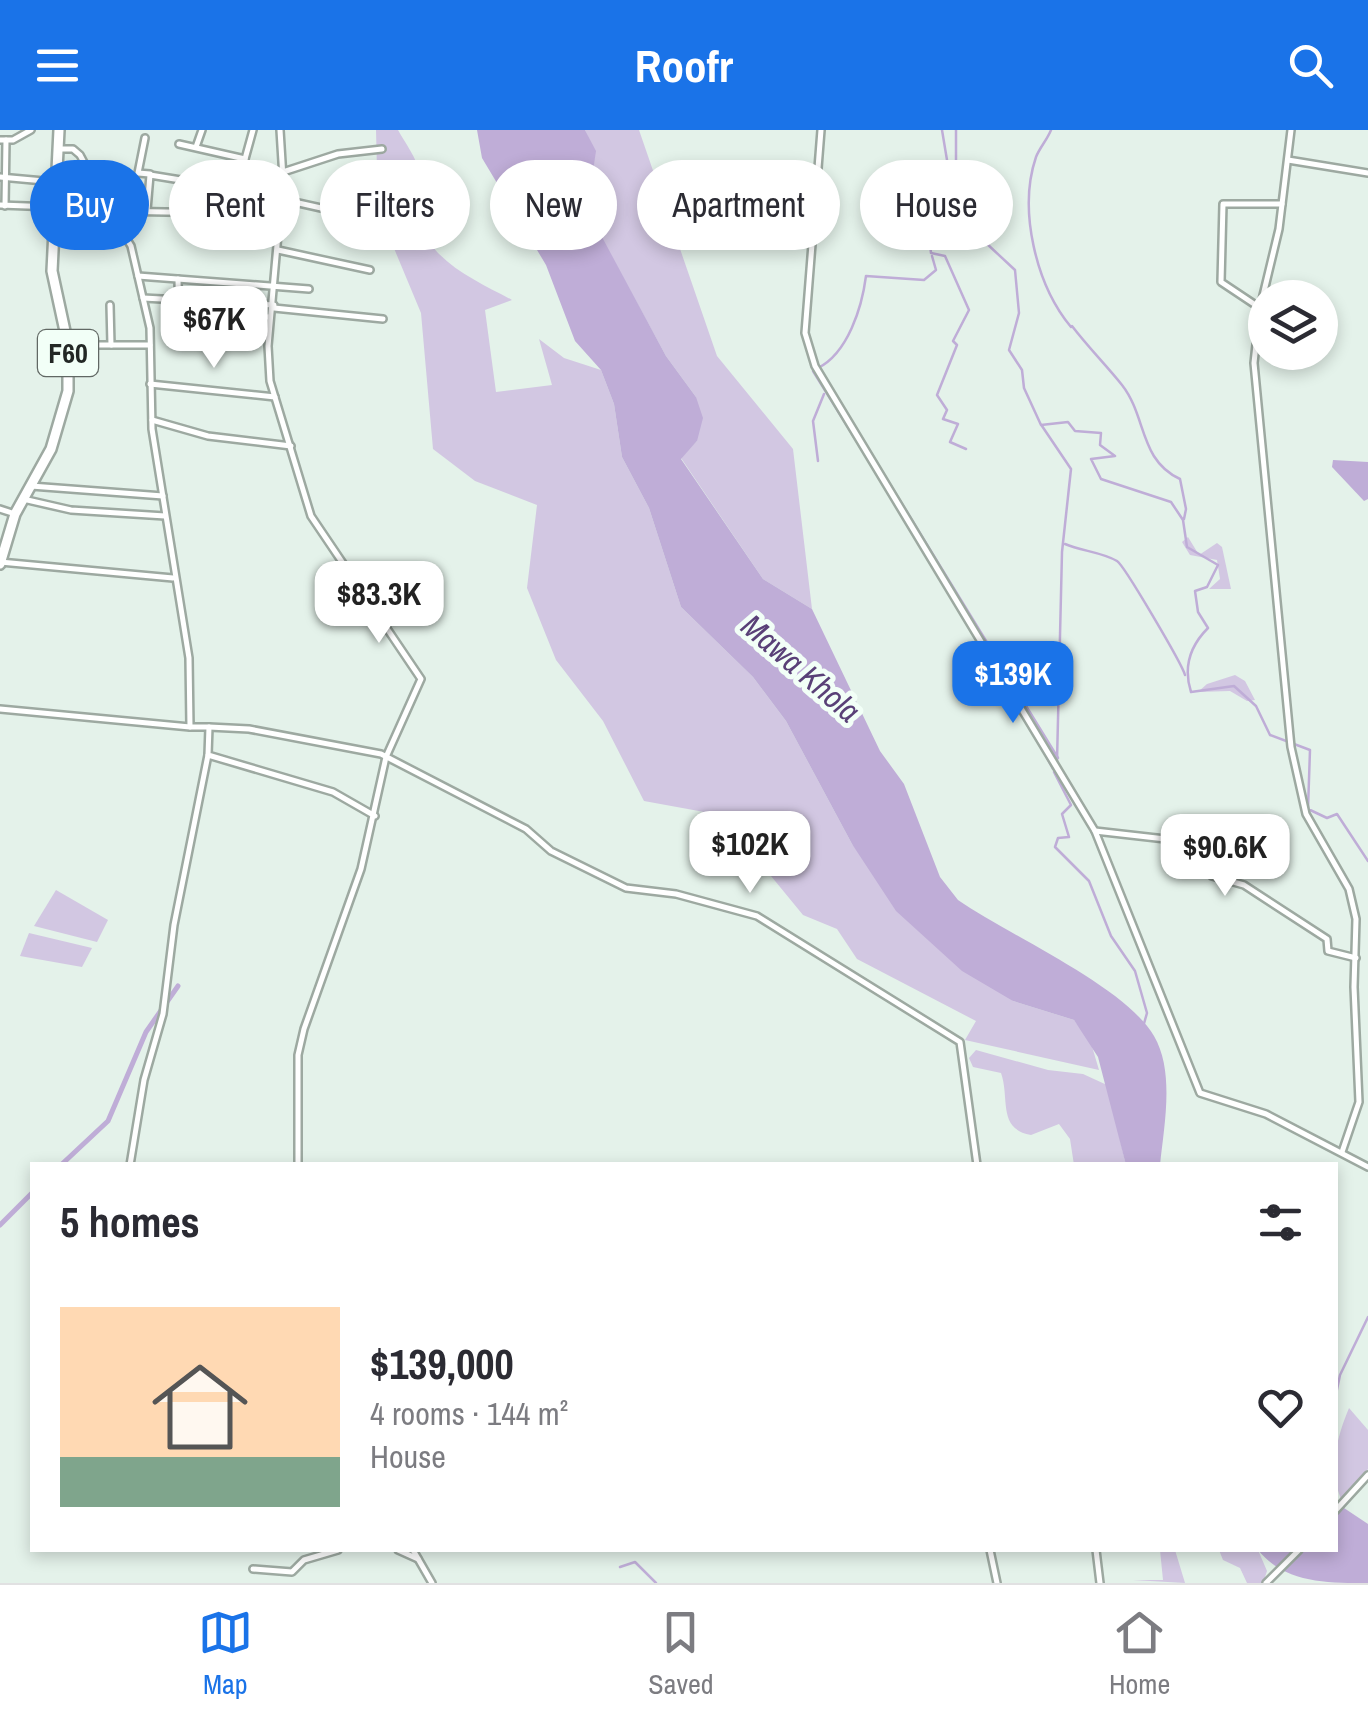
<!DOCTYPE html>
<meta charset="utf-8">
<style>
:root{--surface:#fff;--page:#f2f2f3;--text:#2b2b33;--muted:#7c7c81;--line:#e1e1e2;--accent:#1a73e8}
body{margin:0;font-family:"Archivo Narrow",sans-serif;background:var(--page);color:var(--text);height:100vh;display:flex;flex-direction:column;font-size:38px;white-space:nowrap}
*{box-sizing:border-box;margin:0}
p{font-size:32px;color:var(--muted)}
.icon{flex:none;width:55px;height:55px;fill:none;stroke:currentColor;stroke-width:2;stroke-linecap:round;stroke-linejoin:round}
.map{position:relative;flex:1;overflow:hidden}
.details{position:absolute;left:30px;top:1032px;width:1308px;height:390px;display:flex;flex-direction:column;background:var(--surface);border-radius:0px;box-shadow:0 5px 15px #0003}
.details>*{flex:none}
.top-card{position:absolute;left:30px;top:30px;width:1310px;height:90px;display:flex;gap:20px}
.buttons{position:absolute;left:1248px;top:150px;display:grid;gap:20px}
.buttons a{display:grid;place-items:center;width:90px;height:90px;border-radius:50%;background:var(--surface);box-shadow:0 5px 15px #0003;font-size:50px}
.price{position:absolute;translate:-50% -85px;padding:0 22px;border-radius:20px;background:#fff;color:#222;font-size:32px;line-height:65px;filter:drop-shadow(0 2px 5px #0008)}
.price::after{content:'';position:absolute;left:50%;top:60px;width:30px;height:22px;margin-left:-15px;background:inherit;clip-path:polygon(0 0,100% 0,50% 100%)}
.price.active{background:var(--accent);color:#fff}
ul{padding:0;list-style:none}
li{display:flex;align-items:center;gap:30px;height:250px;padding:0 30px}
li span{display:grid;place-items:center;flex:none;width:280px;height:200px;border-radius:0px;color:#555}
li>.icon{margin-inline-start:auto}
span .icon{width:120px;height:120px;fill:#fffc;stroke-width:1}
li b{font-size:42px}
h2{display:flex;justify-content:space-between;align-items:center;height:120px;padding:0 30px;font-size:42px}
.pill{padding:0 35px;border-radius:45px;background:var(--surface);box-shadow:0 5px 15px #0003;font-size:35px;line-height:90px}
.pill.active{background:var(--accent);color:#fff}
header{display:flex;justify-content:space-between;align-items:center;height:130px;padding:0 30px;background:var(--accent);color:#fff;font-size:45px;font-weight:700}
.dock{display:flex;justify-content:space-around;align-items:center;height:140px;border-top:2px solid var(--line);background:var(--surface);font-size:28px;color:var(--muted)}
.dock a{display:grid;justify-items:center;gap:5px}
.dock .active{color:var(--accent)}
.map>svg:first-child{display:block}
.green{fill:#d2c7e2}
.water{fill:#bfadd7}
.lines{fill:none;stroke-linecap:round;stroke-linejoin:round}
.stream{stroke:#bfadd7;stroke-width:2.5}
.canal{stroke:#bfadd7;stroke-width:5}
.minor-casing{stroke:#9da9a1;stroke-width:10}
.primary-casing{stroke:#9da9a1;stroke-width:14}
.minor{stroke:#fff;stroke-width:5}
.primary{stroke:#fff;stroke-width:9}
.labels{text-anchor:middle;dominant-baseline:central;stroke-width:10;stroke-linejoin:round;paint-order:stroke}
.shield{fill:#f2fff7;stroke:#616864;stroke-width:2.5}
.shield-label{font-size:28px;font-weight:bold;fill:#232825}
.water-label{font-size:32px;font-style:italic;fill:#594077;stroke:#f2fff7}
</style>
<header><svg class="icon" aria-label="menu" viewBox="0 0 24 24"><path d="M4 6h16M4 12h16M4 18h16"/></svg>Roofr<svg class="icon" aria-label="search" viewBox="0 0 24 24"><circle cx="10" cy="10" r="6"/><path d="M15 15l6 6"/></svg></header>
<div class="map">
<svg width="1368" height="1453" viewBox="0 0 1368 1453">
<rect width="100%" height="100%" fill="#e4f2ea"/>
<g class="green">
<path d="M376 0H398C405 13 417 28 419 42 422 58 417 74 420 90 428 131 479 152 512 170L485 180 496 262 552 255 539 209 564 228 601 240 614 274 622 327 649 378 681 477 753 547 786 591 852 714 1013 871 1074 890 1091 913 1099 940 965 910 976 891 857 829 837 799 803 785 771 746 748 690 644 671 603 591 556 530 527 458 537 375 475 351 433 319 421 183 378 80Z"/>
<polygon points="585,0 639,0 717,226 793,319 812,479 763,449 681,328 697,311 696,267 666,226 594,94 592,48 595,21"/>
<polygon points="1188,407 1199,425 1217,413 1222,417 1231,459 1209,459 1220,449 1217,430 1190,425 1182,412"/>
<polygon points="1235,545 1245,551 1255,570 1247,571 1230,561 1198,562 1207,554"/>
<polygon points="56,760 108,790 97,812 34,796"/>
<polygon points="29,803 92,818 82,837 20,826"/>
<path d="M976 920 1048 940 1083 944 1107 955 1126 1035H1074L1070 1009 1059 994 1031 1005C997 999 1010 968 1001 943L973 937 969 928Z"/>
<path d="M1349 1278 1368 1300V1339L1341 1369C1328 1339 1337 1307 1349 1278Z"/>
<polygon points="1160,1420 1175,1420 1185,1453 1133,1450 1163,1450"/>
<polygon points="1219,1420 1258,1420 1267,1441 1263,1453 1247,1453 1240,1438 1223,1430"/>
</g>
<g class="water">
<path d="M477 0H585L596 21 592 48 595 94 666 226 696 267 703 288 697 311 681 329 763 449 812 479 880 621 904 654 940 747 958 770C1008 805 1125 856 1154 906 1175 942 1164 996 1160 1035H1126L1098 927 1074 890 1013 871 962 841 896 781 852 714 786 591 753 547 681 477 649 378 622 327 614 274 601 240 575 211 546 135 482 28Z"/>
<polygon points="1333,330 1368,332 1368,369 1364,371 1332,337"/>
<path d="M1335 1372 1368 1394V1453C1326 1453 1285 1453 1258 1420H1335Z"/>
</g>
<g class="lines">
<g class="stream">
<polyline points="942,0 950,48 929,105 931,123 945,126 969,180 953,211 957,215 937,265 947,280 943,289 958,294 950,312 966,319"/>
<path d="M956 0V38L989 81 986 113 1015 140 1019 183 1009 220 1022 240 1024 258 1041 295 1068 292 1075 301 1101 303 1100 315 1115 326 1091 329 1101 349 1171 372 1183 390 1187 417 1218 435 1207 457 1195 461 1198 482 1208 498C1190 516 1183 537 1191 562L1234 556 1256 576 1270 605 1310 620 1308 679 1327 688 1337 684 1368 731"/>
<path d="M1051 0C1047 10 1040 17 1036 27 1018 80 1036 155 1071 197"/>
<path d="M1072 196C1088 217 1106 235 1122 255 1147 287 1139 330 1180 349L1186 379 1184 389"/>
<path d="M818 238C848 223 862 177 866 146L924 150 936 140 932 126"/>
<polyline points="813,241 864,323"/>
<polyline points="840,273 1058,628"/>
<polyline points="1042,296 1071,339 1062,422 1057,631"/>
<polyline points="818,331 813,291 824,264"/>
<path d="M1065 414C1081 421 1102 422 1117 431 1124 435 1182 534 1185 545"/>
<polyline points="948,462 1034,605"/>
<polyline points="1041,616 1053,639"/>
<polyline points="1054,642 1071,675 1062,684 1069,707 1058,708 1055,717 1089,751 1111,806 1135,841 1147,883 1143,897"/>
<polyline points="1335,1269 1340,1245 1368,1187"/>
<polyline points="620,1437 635,1432 656,1453"/>
</g>
<g class="canal">
<polyline points="61,1035 108,991 146,902 178,856"/>
<polyline points="0,1095 32,1063"/>
</g>
<g class="minor-casing">
<g id="minor">
<polyline points="280,0 283,48 268,216 270,251 311,386 421,549 386,627 361,739 304,899 298,925 298,1035"/>
<polyline points="821,0 805,203 815,236 1095,701 1200,963 1266,984 1368,1037"/>
<polyline points="1291,0 1279,99 1260,178 1254,233 1291,617 1306,684 1349,759 1356,789 1354,857 1359,972 1342,1022"/>
<polyline points="145,8 138,43 150,44"/>
<polyline points="0,10 13,10 31,0"/>
<polyline points="196,17 202,0"/>
<polyline points="59,19 73,19 80,25 108,78"/>
<polyline points="245,29 253,0"/>
<polyline points="1288,30 1368,43"/>
<polyline points="283,42 338,24 382,19"/>
<polyline points="0,47 55,52"/>
<polyline points="236,59 339,82"/>
<polyline points="0,75 108,79 131,116 150,198 152,299 189,528 190,597 209,597 208,625 333,662 375,686"/>
<polyline points="5,76 6,10"/>
<polyline points="147,80 150,45 236,59 245,29 179,14"/>
<polyline points="111,81 220,83 280,92"/>
<polyline points="278,120 370,140"/>
<polyline points="138,146 309,159"/>
<polyline points="178,149 179,200"/>
<polyline points="143,168 274,175"/>
<polyline points="110,175 111,215"/>
<polyline points="274,178 383,189"/>
<polyline points="1260,178 1221,152 1223,74 1282,74"/>
<polyline points="179,184 270,187"/>
<polyline points="68,215 150,215"/>
<polyline points="150,254 275,267"/>
<polyline points="152,290 208,306 291,316"/>
<polyline points="31,356 163,366"/>
<polyline points="23,369 71,380 165,386"/>
<polyline points="0,379 15,384"/>
<polyline points="0,432 173,448"/>
<polyline points="0,579 190,597"/>
<polyline points="209,597 249,599 381,624 526,699 551,721 626,758 676,764 757,786 960,912 977,1035"/>
<polyline points="1095,701 1183,711 1212,746 1244,755 1327,809 1328,821 1356,828"/>
<polyline points="130,1035 144,950 163,884 174,795 208,625"/>
<polyline points="1335,1381 1368,1345"/>
<polyline points="398,1420 418,1429"/>
<polyline points="413,1420 432,1453"/>
<polyline points="990,1420 997,1453"/>
<polyline points="1096,1420 1100,1453"/>
<polyline points="253,1439 292,1442 304,1430 338,1420"/>
<polyline points="1266,1453 1299,1420"/>
</g>
</g>
<g class="primary-casing">
<polyline id="primary" points="0,434 15,384 51,319 68,261 68,215 52,141 59,0"/>
</g>
<use href="#minor" class="minor"/>
<use href="#primary" class="primary"/>
</g>
<g class="labels">
<rect class="shield" x="38" y="200" width="60" height="46" rx="8"/>
<g class="shield-label">
<text x="68" y="223">F60</text>
</g>
<g class="water-label">
<text transform="translate(801 538) rotate(41)">Mawa Khola</text>
</g>
</g>
</svg>
<div class="buttons">
<a><svg class="icon" aria-label="layers" viewBox="0 0 24 24"><path d="M12 4l9 5-9 5-9-5zM3 14l9 5 9-5"/></svg></a>
</div>
<b class="price" style="left:214px;top:241px">$67K</b>
<b class="price" style="left:379px;top:516px">$83.3K</b>
<b class="price active" style="left:1013px;top:596px">$139K</b>
<b class="price" style="left:750px;top:766px">$102K</b>
<b class="price" style="left:1225px;top:769px">$90.6K</b>
<div class="top-card">
<a class="pill active">Buy</a>
<a class="pill">Rent</a>
<a class="pill">Filters</a>
<a class="pill">New</a>
<a class="pill">Apartment</a>
<a class="pill">House</a>
</div>
<section class="details">
<h2>5 homes<svg class="icon" aria-label="filters" viewBox="0 0 24 24"><path d="M4 7h16M4 17h16"/><circle cx="9" cy="7" r="2"/><circle cx="15" cy="17" r="2"/></svg></h2>
<ul>
<li><span style="background:linear-gradient(#ffd9b3 75%,#7fa58c 0)"><svg class="icon" aria-label="home" viewBox="0 0 24 24"><path d="M3 11l9-7 9 7M6 9v11h12V9"/></svg></span><div><b>$139,000</b><p>4 rooms · 144 m²</p><p>House</p></div><svg class="icon" aria-label="heart" viewBox="0 0 24 24"><path d="M12 20l-8-8c-3-5 5-10 8-4 3-6 11-1 8 4z"/></svg></li>
</ul>
</section>
</div>
<nav class="dock">
<a class="active"><svg class="icon" aria-label="map" viewBox="0 0 24 24"><path d="M3 6l6-2 6 2 6-2v14l-6 2-6-2-6 2zM9 4v14M15 6v14"/></svg>Map</a>
<a><svg class="icon" aria-label="saved" viewBox="0 0 24 24"><path d="M7 4h10v16l-5-4-5 4z"/></svg>Saved</a>
<a><svg class="icon" aria-label="home" viewBox="0 0 24 24"><path d="M3 11l9-7 9 7M6 9v11h12V9"/></svg>Home</a>
</nav>
